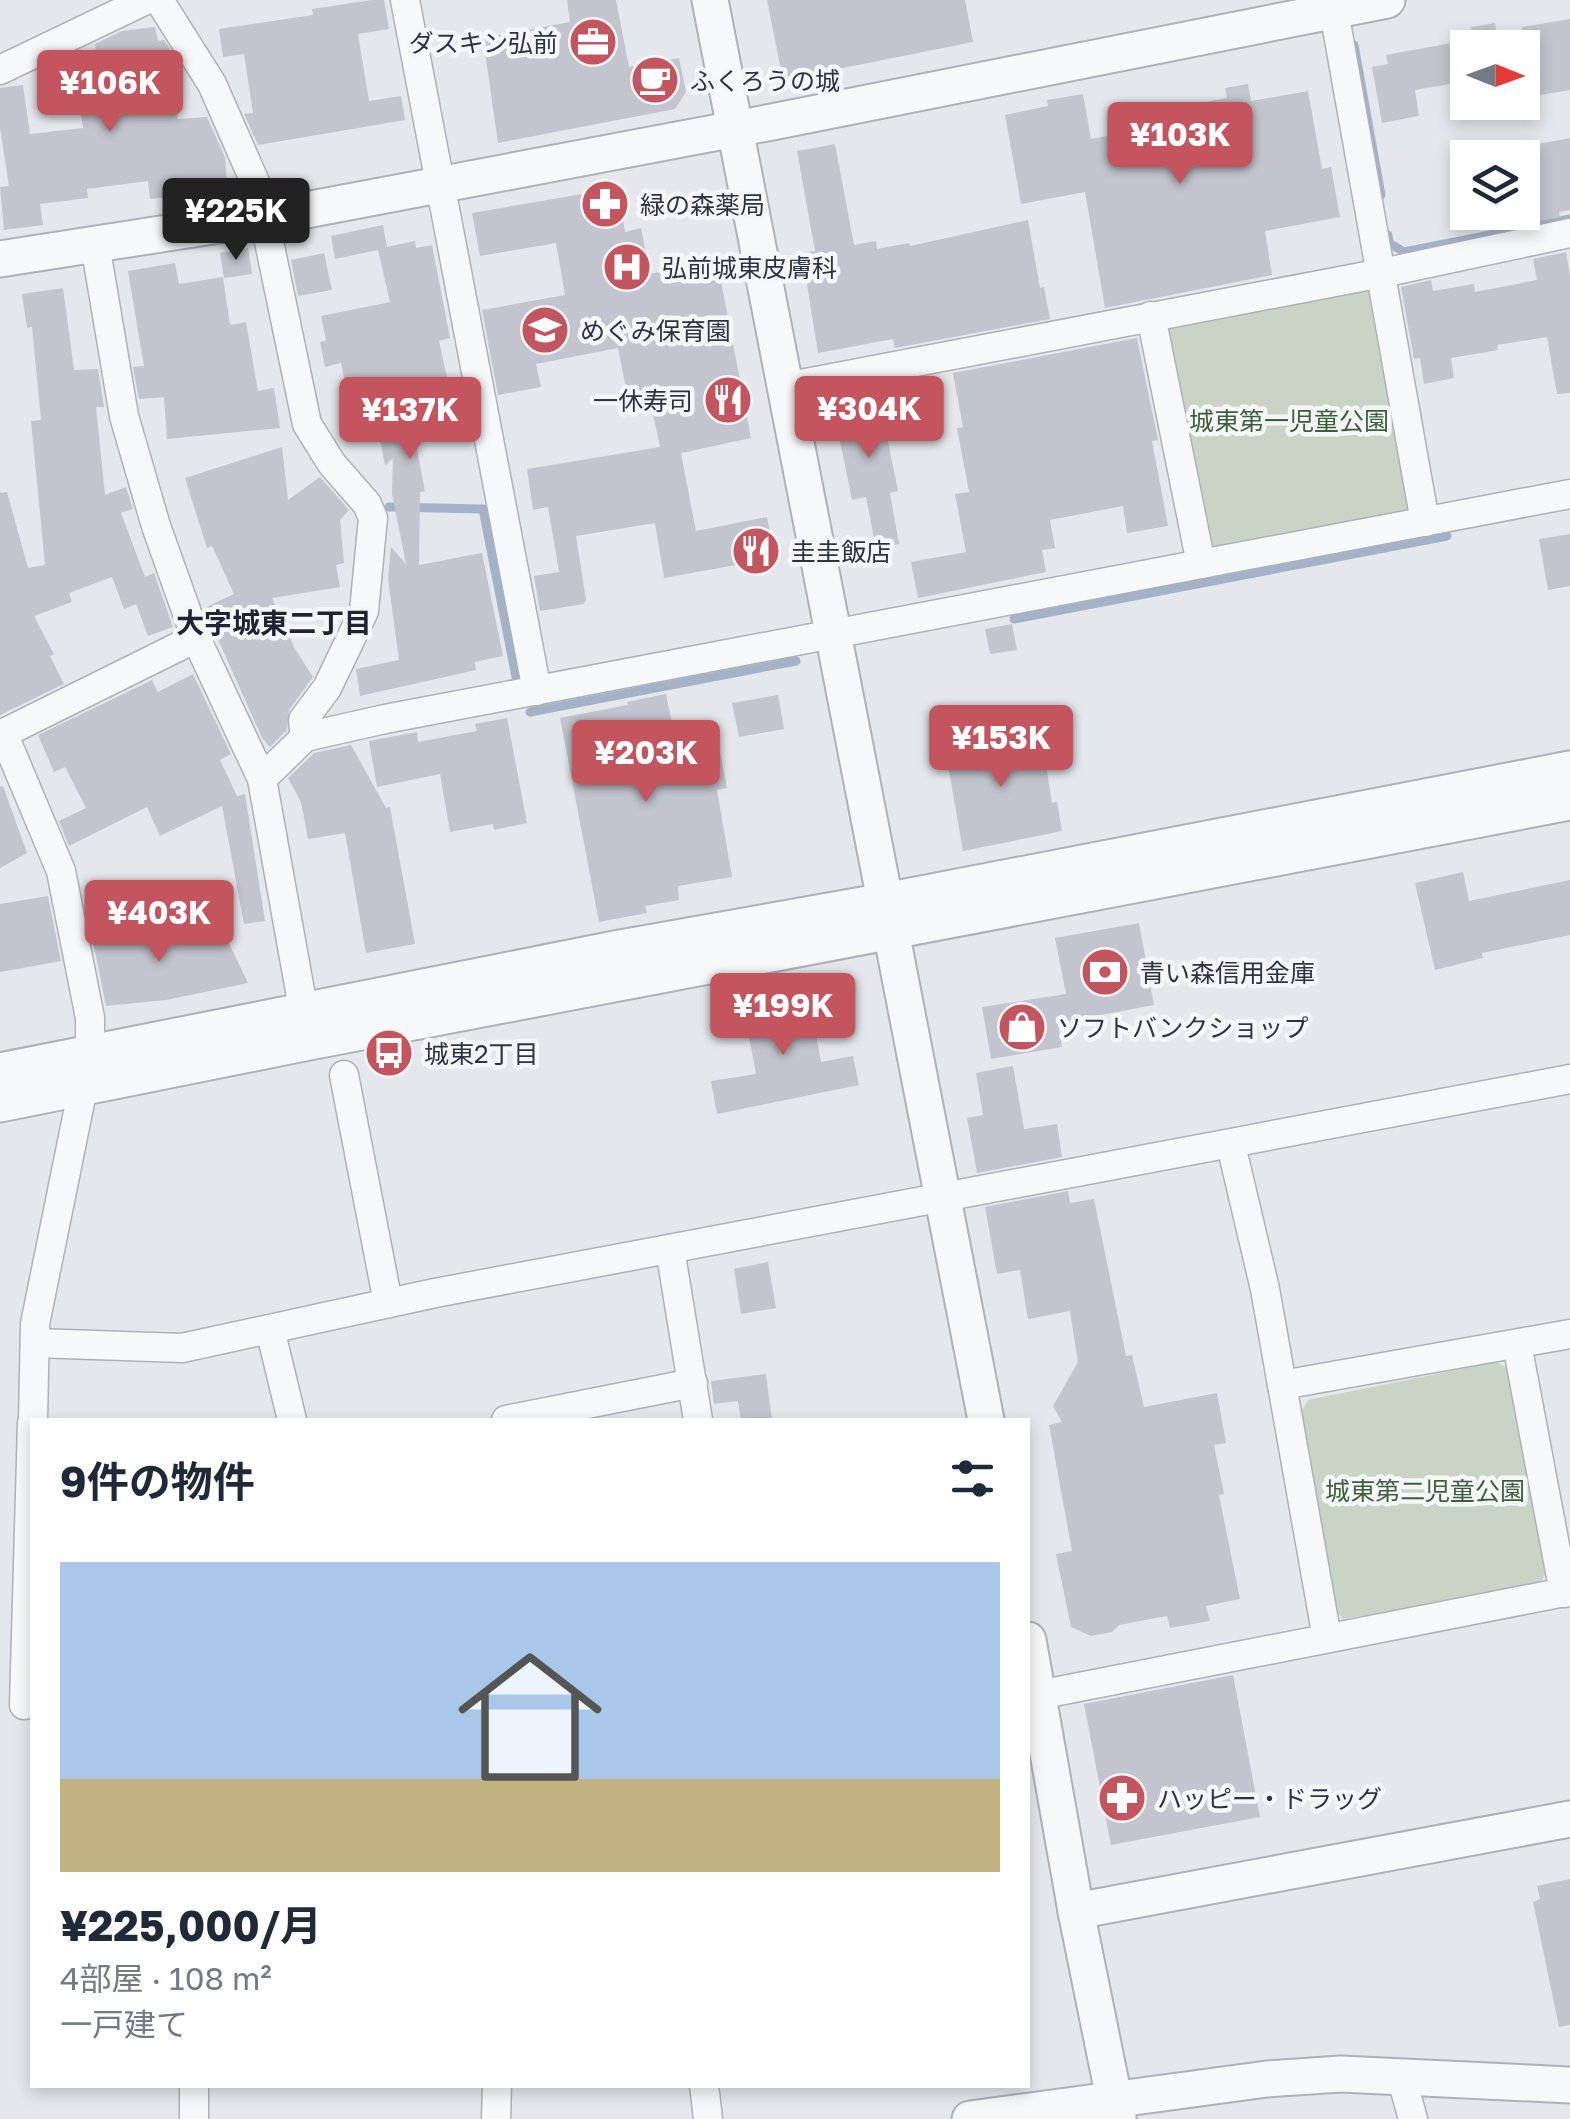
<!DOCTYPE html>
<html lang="ja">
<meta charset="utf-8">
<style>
:root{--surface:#fff;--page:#f6f6f7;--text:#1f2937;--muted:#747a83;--line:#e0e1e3;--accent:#c4555e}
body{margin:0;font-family:"Golos Text","Noto Sans JP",sans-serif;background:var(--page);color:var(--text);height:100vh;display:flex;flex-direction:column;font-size:38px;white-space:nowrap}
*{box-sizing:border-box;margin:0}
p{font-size:32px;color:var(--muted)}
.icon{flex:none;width:55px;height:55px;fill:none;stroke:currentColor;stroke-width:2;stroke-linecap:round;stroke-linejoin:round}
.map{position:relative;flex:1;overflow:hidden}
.drawer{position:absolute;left:30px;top:1418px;width:1000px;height:670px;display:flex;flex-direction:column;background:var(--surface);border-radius:0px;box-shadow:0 5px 15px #0003}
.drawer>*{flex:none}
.needle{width:65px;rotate:91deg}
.tools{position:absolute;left:1450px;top:30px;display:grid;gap:20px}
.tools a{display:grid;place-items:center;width:90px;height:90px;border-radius:0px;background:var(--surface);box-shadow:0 5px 15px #0003;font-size:50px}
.price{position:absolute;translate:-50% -85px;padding:0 22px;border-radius:10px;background:var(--accent);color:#fff;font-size:32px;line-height:65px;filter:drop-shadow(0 2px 5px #0008)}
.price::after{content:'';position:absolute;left:50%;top:60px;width:30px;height:22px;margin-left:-15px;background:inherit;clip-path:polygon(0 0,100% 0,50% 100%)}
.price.current{background:#222;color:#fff}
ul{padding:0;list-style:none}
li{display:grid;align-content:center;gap:20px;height:530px;padding:0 30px}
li+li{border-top:2px solid var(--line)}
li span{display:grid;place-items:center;height:310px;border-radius:0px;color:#555}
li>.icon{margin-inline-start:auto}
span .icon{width:180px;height:180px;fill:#fffc;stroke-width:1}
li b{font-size:42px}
h2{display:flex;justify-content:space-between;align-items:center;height:120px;padding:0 30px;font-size:42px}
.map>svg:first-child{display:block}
.green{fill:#c9d4c6}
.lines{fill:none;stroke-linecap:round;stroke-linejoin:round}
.stream{stroke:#a3b2c8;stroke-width:9}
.building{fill:#c2c5cd}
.minor-casing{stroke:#adb1b8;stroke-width:31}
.tertiary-casing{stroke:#adb1b8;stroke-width:39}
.minor{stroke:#f7f8fa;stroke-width:28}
.tertiary{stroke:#f7f8fa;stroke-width:35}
.labels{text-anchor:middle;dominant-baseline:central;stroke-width:9;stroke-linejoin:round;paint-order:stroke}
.poi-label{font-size:25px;fill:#2d3342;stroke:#f4f6f8;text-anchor:start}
.park-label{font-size:25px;fill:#3f5d3c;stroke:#f4f6f8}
.neighbourhood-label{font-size:28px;font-weight:bold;fill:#1f2433;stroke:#f4f6f8}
</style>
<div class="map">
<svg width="1570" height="2119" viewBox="0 0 1570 2119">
<rect width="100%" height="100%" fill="#e4e7eb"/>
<g class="green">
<polygon points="1367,291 1375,296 1414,501 1406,513 1215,548 1204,542 1164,338 1171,327"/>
<polygon points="1496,1362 1513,1371 1549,1567 1540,1584 1343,1619 1334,1608 1300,1414 1308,1400"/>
</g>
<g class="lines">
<g class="stream">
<polyline points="1354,45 1381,195"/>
<polyline points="1388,235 1389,243 1404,252 1570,219"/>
<polyline points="389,507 483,509 516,677"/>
<polyline points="1014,619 1447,536"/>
<polyline points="530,712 796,661"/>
</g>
</g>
<g class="building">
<polygon points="372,0 384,0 389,29 358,34 369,101 401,96 405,120 258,145 244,114 253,113 244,54 223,57 219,29 313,15 312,9"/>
<polygon points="567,0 616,0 629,67 679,58 686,92 675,109 498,143 483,38 570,22"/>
<polygon points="767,0 965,0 973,42 783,80"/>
<polygon points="1570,19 1570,90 1522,98 1522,27"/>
<polygon points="1495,23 1499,48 1475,48 1471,27"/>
<polygon points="155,27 158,41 164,40 170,49 178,119 207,117 225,157 228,192 150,199 148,181 87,189 88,198 40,204 43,225 4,230 0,187 9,186 0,128 0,88 23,85 30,134 83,128 74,54 96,49 95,44 122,31"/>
<polygon points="1468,40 1468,81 1415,90 1419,116 1382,123 1372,67 1388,64 1386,55"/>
<polygon points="1248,84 1251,101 1308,91 1322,169 1331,167 1340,217 1265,231 1272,275 1105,308 1085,192 1021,204 1005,115 1048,106 1047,100 1083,94 1091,139 1162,126 1159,111 1227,98 1225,88"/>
<polygon points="1570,138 1570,210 1559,212 1560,217 1522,225 1522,147"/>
<polygon points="835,144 854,245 876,241 877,249 909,243 910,246 1028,220 1040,288 1044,287 1050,319 895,348 893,339 818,353 802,253 815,251 797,151"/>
<polygon points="617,183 625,232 641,228 650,274 717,260 751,438 681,453 696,531 767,517 775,558 664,578 655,523 576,536 586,600 583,604 540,611 534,576 559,572 548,507 533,510 527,469 660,447 649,395 628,399 618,348 536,364 541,387 498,395 482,310 565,295 556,243 480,256 472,213 588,193 587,188"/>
<polygon points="383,225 387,247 415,241 416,248 432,245 450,338 439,341 452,400 409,409 425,491 420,492 419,565 482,553 503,656 475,662 476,670 360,696 356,669 399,660 388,579 391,547 406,564 392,494 393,458 385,466 376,417 353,421 341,363 325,367 320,342 326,341 321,316 390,302 378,250 335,259 331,236"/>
<polygon points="248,248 252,274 224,278 220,253"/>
<polygon points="1566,252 1570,276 1570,393 1557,394 1547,337 1497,345 1498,350 1451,358 1454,378 1424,384 1420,358 1414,359 1401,287 1431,280 1433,291 1474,284 1475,292 1537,280 1533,259"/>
<polygon points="324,253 332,290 298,296 291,260"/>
<polygon points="175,263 179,284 223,277 230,325 246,322 258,391 274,388 280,428 167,439 164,397 139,399 133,367 144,366 128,271"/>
<polygon points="63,288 74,370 98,369 104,407 96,407 105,495 126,487 133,509 121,513 145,577 154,573 173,627 148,636 136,604 124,609 112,577 69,593 72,602 34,616 54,654 50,656 64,684 0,715 0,493 7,492 28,568 45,565 31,421 41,420 32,327 27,328 22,294"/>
<polygon points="1137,338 1158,440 1152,441 1168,526 1127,533 1123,506 1050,520 1055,548 1042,550 1046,572 918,598 911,562 966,552 955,494 969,492 957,428 963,427 953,373"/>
<polygon points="878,392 898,491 890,493 899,544 876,548 866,497 852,500 834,411 838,398"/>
<polygon points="282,447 288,500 320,477 349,510 340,520 344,563 336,565 340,587 272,598 295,649 313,677 289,710 287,730 270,747 262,738 204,608 234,594 212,546 207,548 185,478"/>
<polygon points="1570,534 1570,586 1548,590 1539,539"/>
<polygon points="1012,624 1017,650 990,654 985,629"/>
<polygon points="193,674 231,754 220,760 237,796 245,794 265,921 244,924 222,806 160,836 147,807 69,846 59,821 86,808 65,767 54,772 38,735 152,680 158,692"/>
<polygon points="666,694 674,733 715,725 727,788 717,790 732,877 678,886 679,900 645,906 647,913 599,922 560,718 628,705 627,702"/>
<polygon points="778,695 784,729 739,737 732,703"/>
<polygon points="507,718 527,823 494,830 493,824 450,832 440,774 377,787 369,741 417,732 418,742 477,731 475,724"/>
<polygon points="1041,731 1052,803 1057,802 1062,831 963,851 944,742 985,735 986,740"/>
<polygon points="351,745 386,808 390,807 415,944 366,953 345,833 308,839 301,802 288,778 314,753"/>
<polygon points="3,786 27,853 0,868 0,787"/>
<polygon points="1463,872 1469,901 1570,880 1570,935 1482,953 1483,958 1435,970 1415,883"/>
<polygon points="48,896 61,961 0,972 0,904"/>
<polygon points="86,907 109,912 120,936 131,934 132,942 152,938 154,949 225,935 248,983 166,1000 106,1006"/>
<polygon points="1139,923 1154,1005 1058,1023 1062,1047 991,1059 982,1007 1066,994 1055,938"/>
<polygon points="808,992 821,1062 853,1056 859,1085 717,1114 711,1081 756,1074 743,1005"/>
<polygon points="1013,1066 1024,1129 1057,1124 1062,1157 977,1173 967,1118 983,1115 976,1073"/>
<polygon points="1068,1191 1070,1203 1094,1199 1126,1356 1132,1355 1144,1407 1217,1393 1226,1443 1214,1445 1224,1494 1219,1495 1240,1599 1206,1606 1210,1621 1170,1628 1167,1616 1119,1625 1112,1632 1091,1636 1071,1627 1056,1554 1072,1551 1049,1425 1062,1422 1053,1406 1078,1362 1070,1311 1028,1319 1020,1270 997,1274 985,1207"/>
<polygon points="768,1262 776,1308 741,1314 734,1269"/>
<polygon points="766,1374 772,1420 741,1420 738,1401 714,1404 711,1381"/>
<polygon points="1233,1675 1260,1817 1111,1845 1084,1704"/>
<polygon points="1570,1879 1570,2025 1559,2027 1533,1902 1540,1899 1537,1886"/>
</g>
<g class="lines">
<g class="minor-casing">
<g id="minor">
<polyline points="159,0 212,84 258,189 307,424 332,464 367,504 373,518 364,611 327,688 303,720 305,737"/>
<polyline points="405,0 537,691"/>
<polyline points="1332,0 1425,522"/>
<polyline points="0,70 146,0"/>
<polyline points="95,244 124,416 156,526 196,638 262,779 307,1030"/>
<polyline points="1151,316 1201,564"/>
<polyline points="785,387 1382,273 1570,233"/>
<polyline points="3,733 61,871 90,1018 90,1053 35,1324 33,1420"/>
<polyline points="0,735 196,638"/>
<polyline points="262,779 305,737 385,719 1570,494"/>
<polyline points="344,1075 388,1303"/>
<polyline points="1231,1145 1265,1289 1327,1638"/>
<polyline points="670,1249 698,1420"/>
<polyline points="270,1329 292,1420"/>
<polyline points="35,1343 182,1348 435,1293 1570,1079"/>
<polyline points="1517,1344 1564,1593"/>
<polyline points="1282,1385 1570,1334"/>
<polyline points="506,1420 693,1383"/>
<polyline points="1028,1697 1570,1591"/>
<polyline points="24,1705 32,1423"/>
<polyline points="1401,2076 1413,2119"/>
<polyline points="194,2085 194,2119"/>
<polyline points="704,2085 708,2119"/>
<polyline points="496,2119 497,2085"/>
</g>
</g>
<g class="tertiary-casing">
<g id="tertiary">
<polyline points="710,0 986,1420"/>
<polyline points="0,259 264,218 772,122 1387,0"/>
<polyline points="0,1071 615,949 885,901 1570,769"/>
<polyline points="0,1104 309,1042 1570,802"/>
<polyline points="1028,1640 1076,1911 1118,2118"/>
<polyline points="1076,1911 1570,1819"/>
<polyline points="970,2119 1267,2079 1341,2074 1570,2085"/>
</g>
</g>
<use href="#minor" class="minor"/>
<use href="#tertiary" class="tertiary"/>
</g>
<defs>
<g id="office-disc" transform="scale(2.5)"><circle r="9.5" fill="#c4555e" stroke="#f4f6f8"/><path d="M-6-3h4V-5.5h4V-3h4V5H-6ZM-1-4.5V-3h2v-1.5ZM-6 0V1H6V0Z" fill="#fff"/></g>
<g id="cafe-disc" transform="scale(2.5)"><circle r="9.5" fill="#c4555e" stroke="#f4f6f8"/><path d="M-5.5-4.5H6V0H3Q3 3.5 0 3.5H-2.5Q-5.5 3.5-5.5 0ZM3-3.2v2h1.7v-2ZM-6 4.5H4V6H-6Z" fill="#fff"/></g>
<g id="pharmacy-disc" transform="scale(2.5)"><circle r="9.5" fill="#c4555e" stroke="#f4f6f8"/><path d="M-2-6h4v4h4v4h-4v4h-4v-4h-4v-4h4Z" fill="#fff"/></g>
<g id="hospital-disc" transform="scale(2.5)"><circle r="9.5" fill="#c4555e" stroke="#f4f6f8"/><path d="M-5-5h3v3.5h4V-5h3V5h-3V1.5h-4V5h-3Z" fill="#fff"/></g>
<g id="school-disc" transform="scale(2.5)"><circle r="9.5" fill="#c4555e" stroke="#f4f6f8"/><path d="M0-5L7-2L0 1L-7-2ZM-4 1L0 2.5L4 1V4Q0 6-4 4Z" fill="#fff"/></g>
<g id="restaurant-disc" transform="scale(2.5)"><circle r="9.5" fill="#c4555e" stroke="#f4f6f8"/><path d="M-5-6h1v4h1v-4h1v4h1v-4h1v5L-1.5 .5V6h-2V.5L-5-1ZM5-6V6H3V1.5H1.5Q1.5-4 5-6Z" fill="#fff"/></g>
<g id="bank-disc" transform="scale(2.5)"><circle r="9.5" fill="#c4555e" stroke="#f4f6f8"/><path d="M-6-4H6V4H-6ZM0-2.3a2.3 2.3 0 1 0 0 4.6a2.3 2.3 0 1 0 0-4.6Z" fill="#fff"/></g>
<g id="shop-disc" transform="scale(2.5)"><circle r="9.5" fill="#c4555e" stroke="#f4f6f8"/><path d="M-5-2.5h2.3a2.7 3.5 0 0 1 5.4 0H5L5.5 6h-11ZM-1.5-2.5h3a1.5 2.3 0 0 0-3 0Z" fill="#fff"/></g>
<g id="bus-disc" transform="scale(2.5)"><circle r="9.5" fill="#c4555e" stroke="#f4f6f8"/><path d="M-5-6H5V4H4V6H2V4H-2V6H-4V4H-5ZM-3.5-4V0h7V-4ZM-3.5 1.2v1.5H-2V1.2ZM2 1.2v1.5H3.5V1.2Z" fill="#fff"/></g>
</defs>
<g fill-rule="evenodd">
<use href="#office-disc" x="593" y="42"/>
<use href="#cafe-disc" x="655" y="80"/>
<use href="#pharmacy-disc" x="605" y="204"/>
<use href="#hospital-disc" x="627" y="267"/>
<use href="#school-disc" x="545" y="330"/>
<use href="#restaurant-disc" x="728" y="400"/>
<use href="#restaurant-disc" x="756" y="551"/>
<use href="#bank-disc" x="1105" y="972"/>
<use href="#shop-disc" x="1022" y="1027"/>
<use href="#bus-disc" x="389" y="1053"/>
<use href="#pharmacy-disc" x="1122" y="1798"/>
</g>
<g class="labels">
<g class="poi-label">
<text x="558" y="42" text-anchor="end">ダスキン弘前</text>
<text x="690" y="80">ふくろうの城</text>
<text x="640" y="204">緑の森薬局</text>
<text x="662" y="267">弘前城東皮膚科</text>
<text x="580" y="330">めぐみ保育園</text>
<text x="693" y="400" text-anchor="end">一休寿司</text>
<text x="791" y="551">圭圭飯店</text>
<text x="1140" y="972">青い森信用金庫</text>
<text x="1057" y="1027">ソフトバンクショップ</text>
<text x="424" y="1053">城東2丁目</text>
<text x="1157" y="1798">ハッピー・ドラッグ</text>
</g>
<g class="park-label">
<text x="1289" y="420">城東第一児童公園</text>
<text x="1425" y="1490">城東第二児童公園</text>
</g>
<g class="neighbourhood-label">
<text x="274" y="622">大字城東二丁目</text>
</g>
</g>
</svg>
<div class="tools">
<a><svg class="needle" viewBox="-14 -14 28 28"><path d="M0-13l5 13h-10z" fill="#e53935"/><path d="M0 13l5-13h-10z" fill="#747a83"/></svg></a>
<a><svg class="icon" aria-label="layers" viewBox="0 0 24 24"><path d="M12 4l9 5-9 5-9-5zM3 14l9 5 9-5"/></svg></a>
</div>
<b class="price" style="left:110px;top:135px">¥106K</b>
<b class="price" style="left:1180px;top:187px">¥103K</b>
<b class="price current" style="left:236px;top:263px">¥225K</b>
<b class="price" style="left:869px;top:461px">¥304K</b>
<b class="price" style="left:410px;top:462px">¥137K</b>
<b class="price" style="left:1001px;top:790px">¥153K</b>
<b class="price" style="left:646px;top:805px">¥203K</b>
<b class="price" style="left:159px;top:965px">¥403K</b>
<b class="price" style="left:783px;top:1058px">¥199K</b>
<section class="drawer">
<h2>9件の物件<svg class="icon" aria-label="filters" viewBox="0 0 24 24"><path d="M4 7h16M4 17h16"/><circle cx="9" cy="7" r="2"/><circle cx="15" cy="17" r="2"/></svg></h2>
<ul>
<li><span style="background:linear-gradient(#a9c7e8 70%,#c2b280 0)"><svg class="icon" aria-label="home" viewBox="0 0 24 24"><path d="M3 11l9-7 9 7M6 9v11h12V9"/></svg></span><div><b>¥225,000/月</b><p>4部屋 · 108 m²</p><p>一戸建て</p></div></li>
</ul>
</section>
</div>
